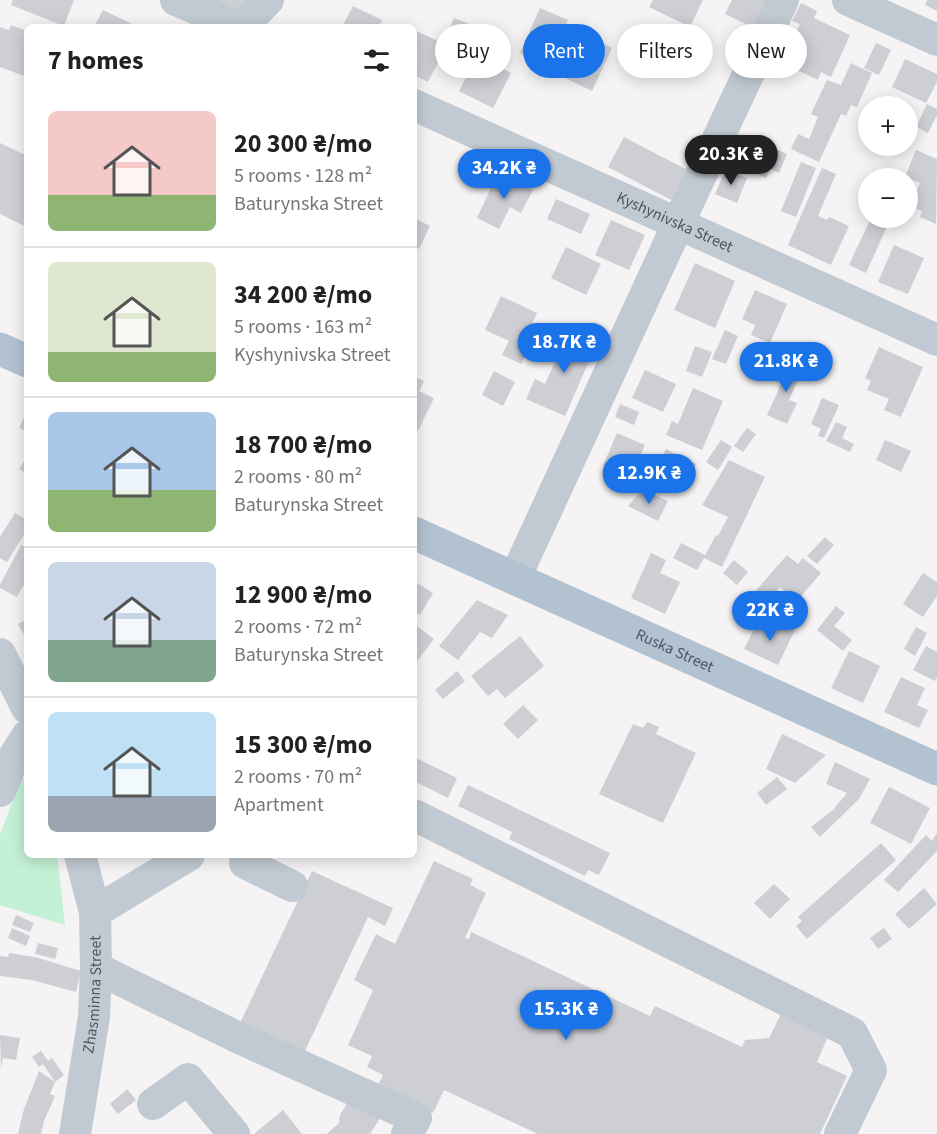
<!DOCTYPE html>
<meta charset="utf-8">
<style>
:root{--surface:#fff;--page:#f2f2f2;--text:#222;--muted:#767676;--line:#e0e0e0;--accent:#1a73e8}
body{margin:0;font-family:"Source Sans 3",sans-serif;background:var(--page);color:var(--text);height:100vh;display:flex;flex-direction:column;font-size:22px;white-space:nowrap}
*{box-sizing:border-box;margin:0}
p{font-size:20px;color:var(--muted)}
.icon{flex:none;width:33px;height:33px;fill:none;stroke:currentColor;stroke-width:2;stroke-linecap:round;stroke-linejoin:round}
.map{position:relative;flex:1;overflow:hidden}
.details{position:absolute;left:24px;top:24px;width:393px;height:834px;display:flex;flex-direction:column;background:var(--surface);border-radius:9px;box-shadow:0 3px 15px #0003}
.details>*{flex:none}
.top-card{position:absolute;left:435px;top:24px;width:411px;height:54px;display:flex;gap:12px}
.fabs{position:absolute;left:858px;top:96px;display:grid;gap:12px}
.fabs a{display:grid;place-items:center;width:60px;height:60px;border-radius:50%;background:var(--surface);box-shadow:0 3px 15px #0003;font-size:30px}
.price{position:absolute;translate:-50% -51px;padding:0 14px;border-radius:21px;background:var(--accent);color:#fff;font-size:20px;line-height:39px;filter:drop-shadow(0 2px 3px #0008)}
.price::after{content:'';position:absolute;left:50%;top:36px;width:18px;height:14px;margin-left:-9px;background:inherit;clip-path:polygon(0 0,100% 0,50% 100%)}
.price.on{background:#222;color:#fff}
ul{padding:0;list-style:none}
li{display:flex;align-items:center;gap:18px;height:150px;padding:0 24px}
li+li{border-top:2px solid var(--line)}
li span{display:grid;place-items:center;flex:none;width:168px;height:120px;border-radius:9px;color:#555}
li>.icon{margin-inline-start:auto}
span .icon{width:72px;height:72px;fill:#fffc;stroke-width:1}
li b{font-size:26px}
h2{display:flex;justify-content:space-between;align-items:center;height:72px;padding:0 24px;font-size:26px}
.tag{padding:0 21px;border-radius:27px;background:var(--surface);box-shadow:0 3px 15px #0003;font-size:21px;line-height:54px}
.tag.on{background:var(--accent);color:#fff}
.map>svg:first-child{display:block}
.green{fill:#c3f1d5}
.building{fill:#cdcfd5}
.lines{fill:none;stroke-linecap:round;stroke-linejoin:round}
.minor{stroke:#c1cad2;stroke-width:32}
.major{stroke:#b3c2d1;stroke-width:33}
.labels{text-anchor:middle;dominant-baseline:central;stroke-width:5;stroke-linejoin:round;paint-order:stroke}
.street-label{font-size:16px;fill:#4a5661;stroke:#fff}
</style>
<div class="map">
<svg width="937" height="1134" viewBox="0 0 937 1134">
<rect width="100%" height="100%" fill="#f5f3f3"/>
<polygon class="green" points="22,778 27,780 27,855 57,855 65,925 0,905 0,834"/>
<g class="building">
<polygon points="13,0 74,0 64,26 11,5"/>
<polygon points="211,0 252,0 241,12"/>
<polygon points="653,0 703,0 690,27 649,7"/>
<polygon points="732,0 768,0 754,28 725,14"/>
<polygon points="927,0 937,0 937,11 925,5"/>
<polygon points="801,3 817,11 814,18 850,35 831,77 821,72 818,80 797,70 802,59 787,51 800,24 792,21"/>
<polygon points="353,6 382,20 379,27 342,27"/>
<polygon points="540,8 568,20 548,66 520,53"/>
<polygon points="103,10 138,27 94,27"/>
<polygon points="454,18 479,28 469,53 444,43"/>
<polygon points="11,25 27,31 27,77 0,67 0,27 9,30"/>
<polygon points="572,28 612,48 592,91 551,71"/>
<polygon points="414,30 447,45 428,82 414,75"/>
<polygon points="876,43 891,50 879,75 864,68"/>
<polygon points="477,56 511,73 493,108 459,91"/>
<polygon points="905,59 937,74 937,82 926,103 892,87"/>
<polygon points="851,63 872,73 857,107 851,105 846,116 841,114 819,162 791,149 798,134 809,139 818,117 811,114 827,80 841,85"/>
<polygon points="927,104 937,109 937,115 928,133 916,127"/>
<polygon points="746,136 787,154 779,173 770,169 766,178 733,164"/>
<polygon points="624,137 693,173 677,203 608,167"/>
<polygon points="0,143 27,156 27,227 0,214"/>
<polygon points="916,150 937,159 936,224 920,217 922,211 910,206 920,183 905,177"/>
<polygon points="801,162 816,168 796,217 781,211"/>
<polygon points="822,168 836,174 818,216 827,220 829,217 849,226 831,265 788,245"/>
<polygon points="726,169 747,178 737,203 715,194"/>
<polygon points="498,173 533,190 521,213 510,207 499,229 477,218"/>
<polygon points="556,199 590,214 581,234 547,219"/>
<polygon points="414,218 430,226 419,249 414,247"/>
<polygon points="871,218 891,218 866,273 849,265"/>
<polygon points="611,220 645,235 629,270 595,255"/>
<polygon points="894,245 924,258 908,294 878,282"/>
<polygon points="566,247 601,264 586,295 551,278"/>
<polygon points="695,263 735,281 715,328 674,310"/>
<polygon points="755,290 787,304 770,343 751,335 755,325 742,319"/>
<polygon points="501,296 537,313 521,347 528,350 521,364 502,355 509,341 485,330"/>
<polygon points="563,328 597,343 565,416 526,399 535,379 545,384 563,344 557,342"/>
<polygon points="725,330 738,336 726,364 712,359"/>
<polygon points="695,346 712,352 702,377 686,371"/>
<polygon points="879,347 923,367 901,417 884,410 889,399 867,390 871,381 865,378"/>
<polygon points="787,359 804,367 789,400 797,403 787,424 767,415 782,382 778,380"/>
<polygon points="645,370 676,384 663,412 632,398"/>
<polygon points="494,371 515,382 503,406 482,395"/>
<polygon points="414,376 424,381 419,391 434,398 418,431 414,429"/>
<polygon points="693,388 723,401 702,450 666,435 672,421 678,424"/>
<polygon points="822,398 839,405 824,438 818,436 821,429 811,424"/>
<polygon points="620,404 639,412 634,425 615,417"/>
<polygon points="27,411 27,432 19,428"/>
<polygon points="836,422 847,427 842,438 854,444 850,452 826,441"/>
<polygon points="747,428 756,434 743,452 734,446"/>
<polygon points="617,433 645,445 631,478 603,466"/>
<polygon points="721,440 732,447 718,470 706,462"/>
<polygon points="885,440 911,451 901,472 876,460"/>
<polygon points="666,449 696,464 690,476 660,461"/>
<polygon points="27,456 27,474 19,469"/>
<polygon points="729,460 765,477 722,567 704,558 697,570 673,558 681,543 705,555 716,535 718,536 728,517 702,505"/>
<polygon points="642,490 668,501 658,521 628,506"/>
<polygon points="15,513 27,520 27,530 7,562 0,558 0,537"/>
<polygon points="825,537 834,545 817,564 807,556"/>
<polygon points="21,545 27,548 27,579 17,597 0,588 0,585"/>
<polygon points="651,553 666,560 660,573 680,582 665,614 631,598"/>
<polygon points="787,555 798,564 803,558 821,573 797,601 780,587 758,612 746,602"/>
<polygon points="734,560 748,572 737,585 723,573"/>
<polygon points="923,573 937,582 937,596 923,617 903,604"/>
<polygon points="414,581 433,593 420,615 414,612"/>
<polygon points="477,600 508,615 492,638 480,632 458,660 439,646"/>
<polygon points="836,606 845,613 834,626 852,640 843,651 817,630"/>
<polygon points="27,619 27,640 18,624"/>
<polygon points="757,623 775,632 780,623 795,630 778,665 744,649"/>
<polygon points="417,626 434,639 414,665 414,630"/>
<polygon points="916,627 927,633 915,656 904,649"/>
<polygon points="520,636 544,666 505,698 497,689 488,696 471,676"/>
<polygon points="926,646 937,652 937,677 935,681 913,670"/>
<polygon points="849,651 880,666 863,703 831,688"/>
<polygon points="457,671 465,681 443,699 435,690"/>
<polygon points="901,677 925,688 917,705 928,710 919,728 884,712"/>
<polygon points="523,705 538,720 518,739 503,724"/>
<polygon points="647,722 659,727 656,734 696,753 663,823 599,794 633,724 643,728"/>
<polygon points="782,734 826,755 795,783 766,769"/>
<polygon points="414,757 457,778 448,798 414,781"/>
<polygon points="835,762 870,779 859,799 820,837 811,827 833,810 847,793 826,784"/>
<polygon points="777,777 787,789 766,805 757,793"/>
<polygon points="468,785 610,853 599,875 588,870 585,876 509,839 512,832 458,806"/>
<polygon points="889,787 930,808 911,844 870,823"/>
<polygon points="937,833 937,851 898,892 884,880 926,835 932,841"/>
<polygon points="881,843 896,860 807,939 796,926 802,921 798,917"/>
<polygon points="434,861 473,879 470,885 486,893 465,938 469,939 471,932 650,1016 655,1006 742,1047 745,1040 769,1038 782,1012 829,1034 817,1062 847,1076 820,1134 538,1134 444,1090 433,1113 377,1087 383,1075 367,1067 372,1056 348,1045 373,990 354,980 376,934 395,944"/>
<polygon points="312,871 393,908 385,926 368,917 304,1053 240,1023"/>
<polygon points="774,884 790,899 770,919 754,903"/>
<polygon points="924,888 937,904 909,929 895,914"/>
<polygon points="16,915 34,923 30,932 12,925"/>
<polygon points="12,928 30,936 26,946 8,938"/>
<polygon points="884,928 892,939 878,949 870,938"/>
<polygon points="38,943 58,948 55,959 35,954"/>
<polygon points="9,953 35,957 81,971 76,992 32,980 0,976 0,956 8,957"/>
<polygon points="0,1035 20,1038 16,1060 3,1058 1,1069"/>
<polygon points="41,1051 48,1061 52,1058 64,1075 55,1082 43,1064 39,1067 32,1057"/>
<polygon points="39,1071 55,1082 50,1094 55,1096 44,1121 41,1134 18,1134 24,1109"/>
<polygon points="127,1089 136,1100 118,1114 110,1104"/>
<polygon points="352,1095 384,1112 370,1134 327,1134 339,1123 340,1115"/>
<polygon points="283,1110 302,1134 256,1134 255,1133"/>
</g>
<g class="lines">
<g class="minor">
<polyline points="176,0 239,27"/>
<polyline points="848,0 937,40"/>
<polyline points="242,27 268,0"/>
<path id="s1" d="M414 105 937 340"/>
<polyline points="515,578 678,224 783,0"/>
<polyline points="0,654 27,708"/>
<polyline points="0,791 15,755 27,736"/>
<polyline points="414,815 852,1033 871,1070 840,1134"/>
<polyline points="247,855 245,863 292,886"/>
<polyline points="95,912 189,855"/>
<polyline points="96,968 237,1037 416,1118 407,1134"/>
<polyline points="153,1104 188,1079 234,1134"/>
<path id="s2" d="M75 1134 94 1017 96 968 95 912 80 855"/>
</g>
<g class="major">
<polyline points="0,349 27,361"/>
<path id="s3" d="M414 533 937 769"/>
</g>
</g>
<g class="labels">
<g class="street-label">
<text stroke="none"><textPath href="#s1" startOffset="286">Kyshynivska Street</textPath></text>
<text stroke="none"><textPath href="#s3" startOffset="286">Ruska Street</textPath></text>
<text stroke="none"><textPath href="#s2" startOffset="141">Zhasminna Street</textPath></text>
</g>
</g>
</svg>
<div class="fabs">
<a>+</a>
<a>−</a>
</div>
<b class="price on" style="left:731px;top:186px">20.3K ₴</b>
<b class="price" style="left:504px;top:200px">34.2K ₴</b>
<b class="price" style="left:564px;top:374px">18.7K ₴</b>
<b class="price" style="left:786px;top:393px">21.8K ₴</b>
<b class="price" style="left:649px;top:505px">12.9K ₴</b>
<b class="price" style="left:770px;top:642px">22K ₴</b>
<b class="price" style="left:566px;top:1041px">15.3K ₴</b>
<div class="top-card">
<a class="tag">Buy</a>
<a class="tag on">Rent</a>
<a class="tag">Filters</a>
<a class="tag">New</a>
</div>
<section class="details">
<h2>7 homes<svg class="icon" aria-label="filters" viewBox="0 0 24 24"><path d="M4 7h16M4 17h16"/><circle cx="9" cy="7" r="2"/><circle cx="15" cy="17" r="2"/></svg></h2>
<ul>
<li><span style="background:linear-gradient(#f6c9c9 70%,#8fb573 0)"><svg class="icon" aria-label="home" viewBox="0 0 24 24"><path d="M3 11l9-7 9 7M6 9v11h12V9"/></svg></span><div><b>20 300 ₴/mo</b><p>5 rooms · 128 m²</p><p>Baturynska Street</p></div></li>
<li><span style="background:linear-gradient(#dfe7d0 75%,#8fb573 0)"><svg class="icon" aria-label="home" viewBox="0 0 24 24"><path d="M3 11l9-7 9 7M6 9v11h12V9"/></svg></span><div><b>34 200 ₴/mo</b><p>5 rooms · 163 m²</p><p>Kyshynivska Street</p></div></li>
<li><span style="background:linear-gradient(#a9c7e8 65%,#8fb573 0)"><svg class="icon" aria-label="home" viewBox="0 0 24 24"><path d="M3 11l9-7 9 7M6 9v11h12V9"/></svg></span><div><b>18 700 ₴/mo</b><p>2 rooms · 80 m²</p><p>Baturynska Street</p></div></li>
<li><span style="background:linear-gradient(#c9d6e8 65%,#7fa58c 0)"><svg class="icon" aria-label="home" viewBox="0 0 24 24"><path d="M3 11l9-7 9 7M6 9v11h12V9"/></svg></span><div><b>12 900 ₴/mo</b><p>2 rooms · 72 m²</p><p>Baturynska Street</p></div></li>
<li><span style="background:linear-gradient(#bfe0f5 70%,#9aa5b1 0)"><svg class="icon" aria-label="home" viewBox="0 0 24 24"><path d="M3 11l9-7 9 7M6 9v11h12V9"/></svg></span><div><b>15 300 ₴/mo</b><p>2 rooms · 70 m²</p><p>Apartment</p></div></li>
</ul>
</section>
</div>
